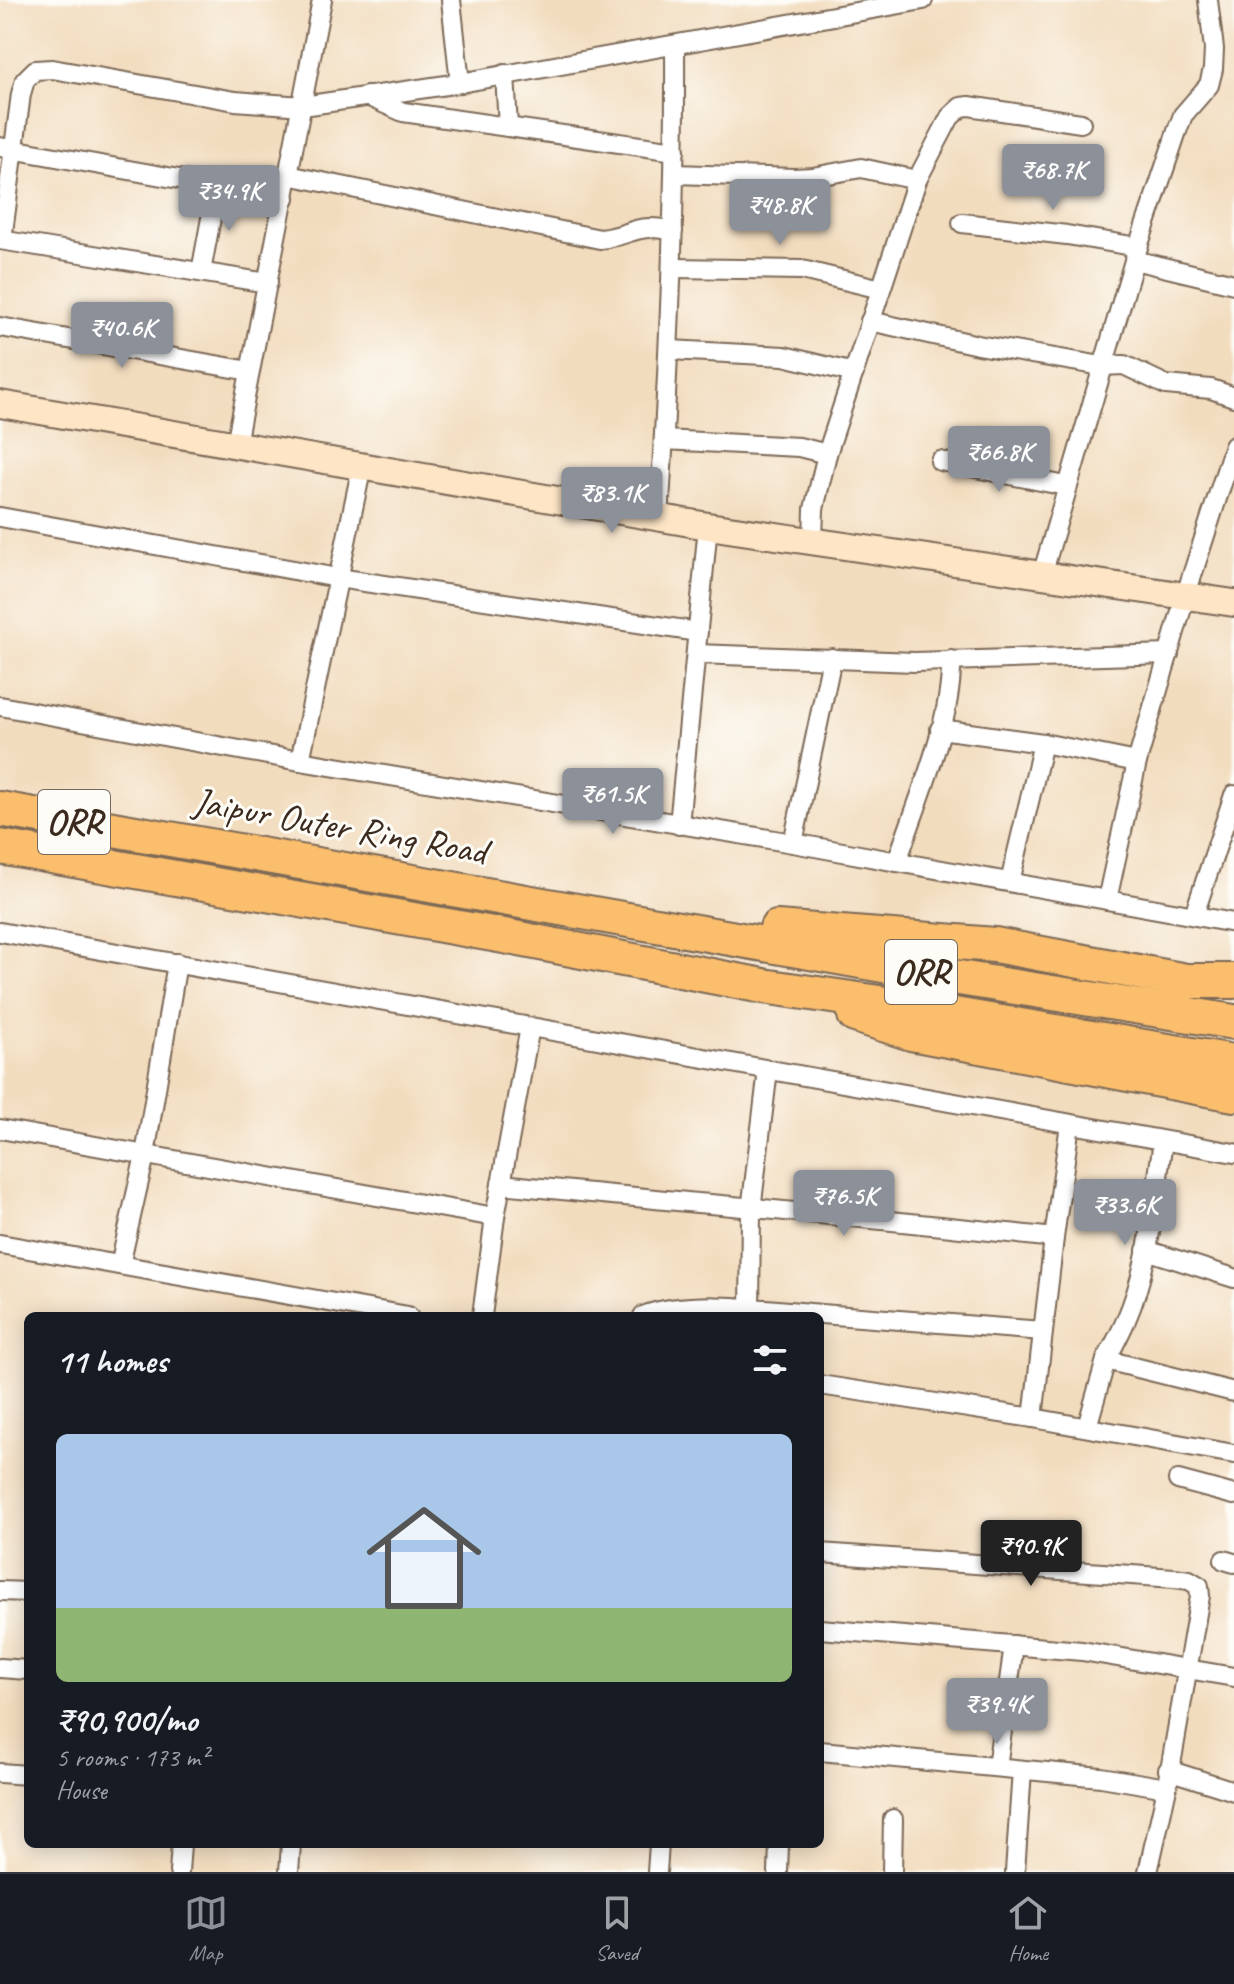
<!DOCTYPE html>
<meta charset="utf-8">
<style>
:root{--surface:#171b24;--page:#242831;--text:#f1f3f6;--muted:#9ea1a6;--line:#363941;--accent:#8c9099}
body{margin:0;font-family:Caveat,sans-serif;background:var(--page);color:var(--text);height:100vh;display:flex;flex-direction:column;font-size:30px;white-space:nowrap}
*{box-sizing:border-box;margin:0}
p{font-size:26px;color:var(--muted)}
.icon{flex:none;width:44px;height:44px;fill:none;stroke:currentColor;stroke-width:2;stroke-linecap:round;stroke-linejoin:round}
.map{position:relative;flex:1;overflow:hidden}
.drawer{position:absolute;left:24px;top:1312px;width:800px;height:536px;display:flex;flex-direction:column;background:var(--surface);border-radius:12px;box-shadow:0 4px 20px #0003}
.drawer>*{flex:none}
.price{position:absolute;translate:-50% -68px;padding:0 18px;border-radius:8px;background:var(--accent);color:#fff;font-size:26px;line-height:52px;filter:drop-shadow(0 2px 4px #0008)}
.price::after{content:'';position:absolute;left:50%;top:48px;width:24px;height:18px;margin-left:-12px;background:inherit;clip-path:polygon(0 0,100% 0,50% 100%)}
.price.selected{background:#222;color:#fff}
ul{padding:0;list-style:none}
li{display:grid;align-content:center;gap:16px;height:424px;padding:0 32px}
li+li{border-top:2px solid var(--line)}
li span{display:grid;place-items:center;height:248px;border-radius:12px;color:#555}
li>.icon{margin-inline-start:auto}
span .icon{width:144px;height:144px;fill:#fffc;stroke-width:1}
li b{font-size:34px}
h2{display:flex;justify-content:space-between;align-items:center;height:96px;padding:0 32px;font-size:34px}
.tab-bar{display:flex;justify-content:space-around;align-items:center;height:112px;border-top:2px solid var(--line);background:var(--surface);font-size:22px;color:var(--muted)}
.tab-bar a{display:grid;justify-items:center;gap:4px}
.tab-bar .selected{color:var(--accent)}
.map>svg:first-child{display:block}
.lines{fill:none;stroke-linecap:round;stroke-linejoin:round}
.street-casing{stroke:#7b6856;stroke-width:22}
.secondary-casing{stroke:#7b6856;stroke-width:30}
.highway-casing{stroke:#7b6856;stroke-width:38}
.street{stroke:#fff;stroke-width:18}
.secondary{stroke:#fde5c5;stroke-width:26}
.highway{stroke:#fabe6d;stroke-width:34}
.labels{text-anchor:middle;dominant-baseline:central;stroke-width:6;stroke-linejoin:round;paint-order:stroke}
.shield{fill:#fdfcf7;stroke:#75695f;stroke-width:2}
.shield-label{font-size:36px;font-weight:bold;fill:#3b2a1e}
.street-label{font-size:38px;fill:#3b2a1e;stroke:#fdfcf7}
</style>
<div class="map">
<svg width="1234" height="1872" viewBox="0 0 1234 1872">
<rect width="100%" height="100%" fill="#fdfcf7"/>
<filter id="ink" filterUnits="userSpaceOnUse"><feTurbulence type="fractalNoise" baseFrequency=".0125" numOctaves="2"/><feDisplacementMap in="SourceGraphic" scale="16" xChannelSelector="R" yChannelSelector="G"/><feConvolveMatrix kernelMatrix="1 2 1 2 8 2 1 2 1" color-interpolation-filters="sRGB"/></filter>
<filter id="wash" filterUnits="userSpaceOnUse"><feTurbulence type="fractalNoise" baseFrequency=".006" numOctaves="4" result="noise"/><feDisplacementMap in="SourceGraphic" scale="32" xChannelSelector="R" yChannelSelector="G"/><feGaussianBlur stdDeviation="1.8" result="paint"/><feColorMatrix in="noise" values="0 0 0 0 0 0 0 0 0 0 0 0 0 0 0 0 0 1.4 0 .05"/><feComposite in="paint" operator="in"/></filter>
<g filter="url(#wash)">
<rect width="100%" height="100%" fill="#f2dcbe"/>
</g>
<g filter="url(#ink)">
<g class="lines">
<g class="street-casing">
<g id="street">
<polyline points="451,0 460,83"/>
<polyline points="505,74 508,127"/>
<polyline points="367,96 403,112 675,151"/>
<polyline points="0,147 285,198"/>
<polyline points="675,174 794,178 813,177 861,168 917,180"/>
<path d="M288 175 600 239C633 236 634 222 673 231"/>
<polyline points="962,223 1067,235 1138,247"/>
<polyline points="0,240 268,283"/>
<polyline points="2,240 21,94 25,80 35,70 52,69 235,101 303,106 460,83 923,0"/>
<polyline points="1134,260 1234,284"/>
<polyline points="672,268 802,270 881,289"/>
<polyline points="201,272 217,186"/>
<polyline points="870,321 978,345 1102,366 1124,365 1166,385 1211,389 1234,397"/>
<polyline points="0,327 250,371"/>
<polyline points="670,350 784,356 854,373"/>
<polyline points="664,440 799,447 827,454"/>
<polyline points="236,444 322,0"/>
<polyline points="940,461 1066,486"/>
<polyline points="0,517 338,578 698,632"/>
<path d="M659 518C669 360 676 203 675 45"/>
<polyline points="813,542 814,509 827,454 917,180 950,117 961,107 969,106 1081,123"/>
<polyline points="1042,575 1138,247 1177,131 1183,115 1209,85 1213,69 1214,49 1208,0"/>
<polyline points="696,654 915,662 1169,654"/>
<polyline points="0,706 300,761 793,843 1234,923"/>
<polyline points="940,729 1043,743 1137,762"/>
<polyline points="300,761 362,466"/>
<polyline points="679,825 708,526"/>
<polyline points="793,843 832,658"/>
<path d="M897 862C916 804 953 720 951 660"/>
<polyline points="1010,882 1043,743"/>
<polyline points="1107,900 1137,762 1186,594 1234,446"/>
<polyline points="1194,915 1234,795"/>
<polyline points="0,932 1234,1153"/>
<polyline points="0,1129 495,1217 482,1316"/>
<path d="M501 1184C685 1203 870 1217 1054 1238L1033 1418"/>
<polyline points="495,1217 530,1027"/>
<polyline points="1054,1238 1070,1124"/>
<polyline points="0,1244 408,1316"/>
<polyline points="1146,1250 1234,1278"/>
<polyline points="120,1265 145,1155 177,963"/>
<path d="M643 1316C690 1298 770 1310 821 1314 895 1320 969 1326 1043 1331"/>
<polyline points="750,1316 751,1210 768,1070"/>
<path d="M1106 1360C1113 1347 1120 1334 1126 1320 1150 1265 1154 1200 1163 1141"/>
<polyline points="820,1385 1033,1418 1234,1454"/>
<polyline points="1087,1427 1106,1360 1234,1392"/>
<polyline points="1178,1480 1234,1495"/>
<polyline points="820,1553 1174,1578 1189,1580 1199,1586 1200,1596 1167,1788 1148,1872"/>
<polyline points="1224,1560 1234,1563"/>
<polyline points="0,1591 28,1592"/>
<polyline points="820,1629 1082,1651 1234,1677"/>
<polyline points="0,1668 28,1670"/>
<polyline points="820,1751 1101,1777 1167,1788"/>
<polyline points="997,1767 1014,1645"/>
<polyline points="1168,1770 1234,1791"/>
<polyline points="0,1773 28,1775"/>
<polyline points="179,1872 181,1844"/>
<polyline points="289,1872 291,1844"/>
<polyline points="657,1872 659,1844"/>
<polyline points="778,1872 779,1844"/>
<polyline points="892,1872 893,1819"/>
<polyline points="1015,1872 1022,1770"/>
</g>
</g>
<g class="secondary-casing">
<polyline id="secondary" points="0,404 708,526 1234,603"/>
</g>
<g class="highway-casing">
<g id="highway">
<polyline points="0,809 928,973 1234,1022"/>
<polyline points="0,847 504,936 763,986 907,1007 1234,1062"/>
<polyline points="777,928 995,945 1186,981 1234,981"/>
<polyline points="855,1015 911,1033 1234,1094"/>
</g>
</g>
<use href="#street" class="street"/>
<use href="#secondary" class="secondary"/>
<use href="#highway" class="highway"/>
</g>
</g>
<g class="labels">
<g class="shield">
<rect x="38" y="790" width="72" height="64" rx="6"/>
<rect x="885" y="940" width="72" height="64" rx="6"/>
</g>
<g class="shield-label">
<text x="74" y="822">ORR</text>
<text x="921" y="972">ORR</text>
</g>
<g class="street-label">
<text transform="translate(340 826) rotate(10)">Jaipur Outer Ring Road</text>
</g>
</g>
</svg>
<b class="price" style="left:1053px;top:212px">₹68.7K</b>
<b class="price" style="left:229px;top:233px">₹34.9K</b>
<b class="price" style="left:780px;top:247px">₹48.8K</b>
<b class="price" style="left:122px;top:370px">₹40.6K</b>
<b class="price" style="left:999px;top:494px">₹66.8K</b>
<b class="price" style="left:612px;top:535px">₹83.1K</b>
<b class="price" style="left:613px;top:836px">₹61.5K</b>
<b class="price" style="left:844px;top:1238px">₹76.5K</b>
<b class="price" style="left:1125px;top:1247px">₹33.6K</b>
<b class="price selected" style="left:1031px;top:1588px">₹90.9K</b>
<b class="price" style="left:997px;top:1746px">₹39.4K</b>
<section class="drawer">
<h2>11 homes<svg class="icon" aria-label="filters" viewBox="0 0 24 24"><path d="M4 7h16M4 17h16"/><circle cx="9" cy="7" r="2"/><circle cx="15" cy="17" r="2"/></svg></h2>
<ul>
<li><span style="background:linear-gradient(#a9c7e8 70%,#8fb573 0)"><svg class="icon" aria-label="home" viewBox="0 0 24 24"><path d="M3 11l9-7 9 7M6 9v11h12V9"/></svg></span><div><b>₹90,900/mo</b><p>5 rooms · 173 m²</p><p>House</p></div></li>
</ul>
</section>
</div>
<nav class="tab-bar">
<a class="selected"><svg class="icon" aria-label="map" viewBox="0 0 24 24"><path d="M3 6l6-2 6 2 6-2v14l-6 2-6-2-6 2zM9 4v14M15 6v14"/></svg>Map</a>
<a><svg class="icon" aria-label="saved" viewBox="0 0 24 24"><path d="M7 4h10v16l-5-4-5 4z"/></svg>Saved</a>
<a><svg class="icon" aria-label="home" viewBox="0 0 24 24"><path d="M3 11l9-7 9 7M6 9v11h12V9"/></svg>Home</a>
</nav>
